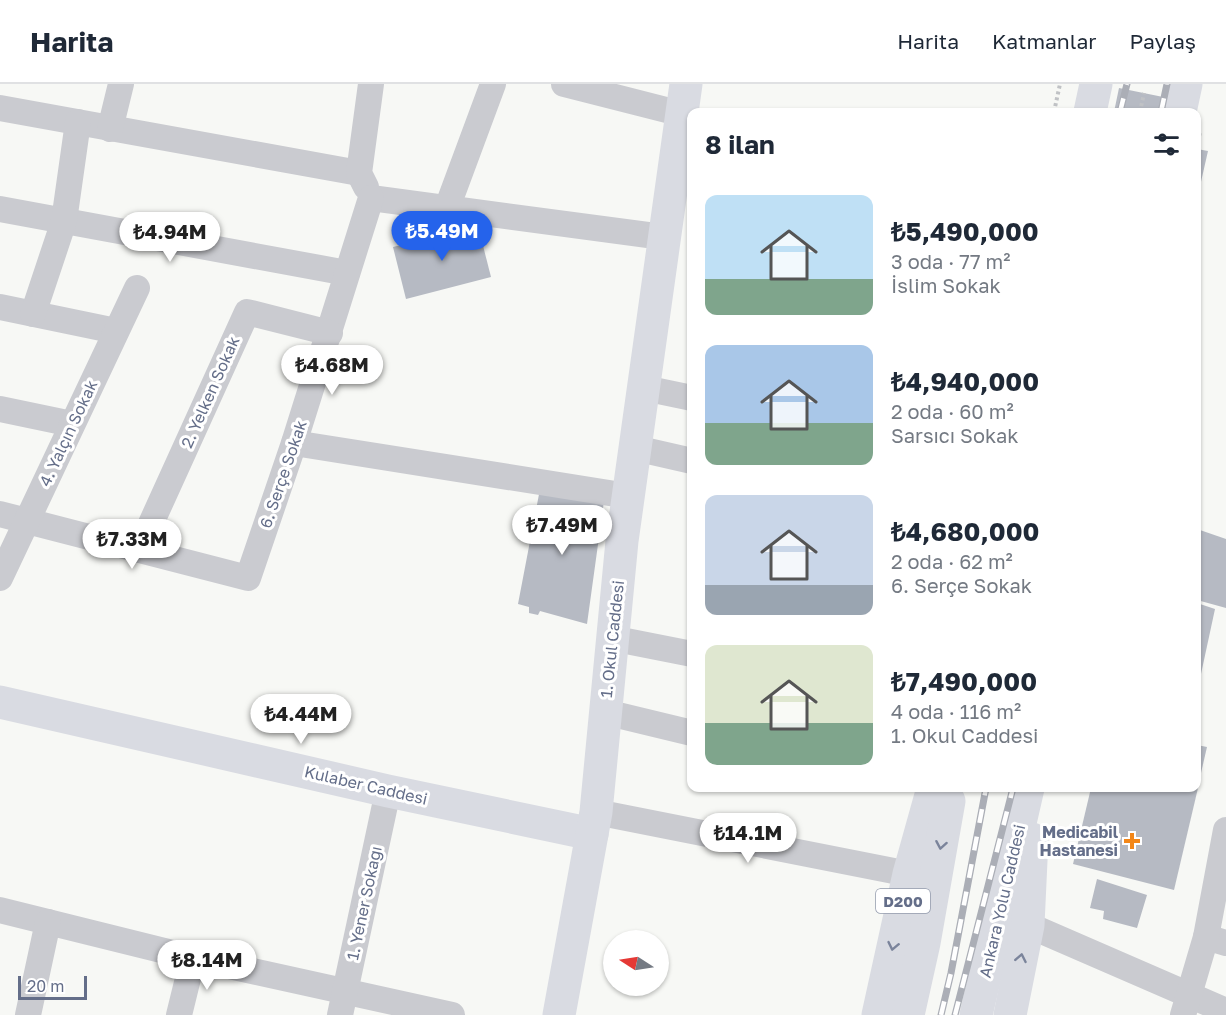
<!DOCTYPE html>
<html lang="tr">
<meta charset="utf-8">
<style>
:root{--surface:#fff;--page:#f2f2f3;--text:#1f2937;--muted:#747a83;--line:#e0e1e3;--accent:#2563eb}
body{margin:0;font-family:"Golos Text",sans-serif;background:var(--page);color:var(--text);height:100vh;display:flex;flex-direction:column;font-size:22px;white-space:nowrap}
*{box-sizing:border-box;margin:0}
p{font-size:20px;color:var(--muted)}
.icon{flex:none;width:33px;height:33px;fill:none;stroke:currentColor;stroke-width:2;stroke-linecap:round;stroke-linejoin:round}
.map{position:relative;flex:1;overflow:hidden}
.side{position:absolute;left:687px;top:24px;width:514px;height:684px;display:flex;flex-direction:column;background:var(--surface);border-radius:12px;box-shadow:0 2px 4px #0004}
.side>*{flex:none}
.needle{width:39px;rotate:282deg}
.controls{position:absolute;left:603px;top:846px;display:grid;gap:12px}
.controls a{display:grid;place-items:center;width:66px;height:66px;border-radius:50%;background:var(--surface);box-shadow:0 2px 4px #0004;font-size:30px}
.scale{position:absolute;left:18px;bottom:15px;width:69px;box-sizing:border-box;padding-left:6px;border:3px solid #646e89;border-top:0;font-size:16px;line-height:21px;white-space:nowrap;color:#646e89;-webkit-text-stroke:4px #fff;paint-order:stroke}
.price{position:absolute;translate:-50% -51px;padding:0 14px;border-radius:21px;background:#fff;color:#222;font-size:20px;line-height:39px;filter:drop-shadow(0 2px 3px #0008)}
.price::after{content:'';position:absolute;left:50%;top:36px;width:18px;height:14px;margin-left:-9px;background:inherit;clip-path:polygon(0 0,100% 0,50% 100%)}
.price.on{background:var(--accent);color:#fff}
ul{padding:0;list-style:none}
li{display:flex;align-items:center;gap:18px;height:150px;padding:0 18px}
li span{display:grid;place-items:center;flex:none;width:168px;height:120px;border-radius:12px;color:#555}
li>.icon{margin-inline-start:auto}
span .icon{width:72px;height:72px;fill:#fffc;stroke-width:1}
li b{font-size:26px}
h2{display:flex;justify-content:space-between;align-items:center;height:72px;padding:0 18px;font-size:26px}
header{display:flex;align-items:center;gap:36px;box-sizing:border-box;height:84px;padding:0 30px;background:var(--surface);border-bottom:2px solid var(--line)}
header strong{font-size:28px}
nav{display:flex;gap:33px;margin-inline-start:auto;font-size:21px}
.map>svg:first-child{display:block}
.building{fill:#b6bac3}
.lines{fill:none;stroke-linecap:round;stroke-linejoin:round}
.path{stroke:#c0c2c5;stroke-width:4;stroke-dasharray:3 3;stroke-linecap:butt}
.minor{stroke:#cacbd0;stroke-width:26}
.secondary{stroke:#d9dbe2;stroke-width:33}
.trunk{stroke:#d9dbe2;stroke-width:33}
.rail-casing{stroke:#abaeb6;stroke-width:7}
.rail{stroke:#fff;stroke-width:4.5;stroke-dasharray:14;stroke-linecap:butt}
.oneway{stroke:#7b849b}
.poi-dot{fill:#f38719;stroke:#fff;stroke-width:2}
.labels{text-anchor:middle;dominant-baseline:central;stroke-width:6;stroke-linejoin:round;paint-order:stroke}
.shield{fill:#fff;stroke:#929aac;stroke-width:1.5}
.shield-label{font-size:15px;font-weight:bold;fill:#646e89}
.street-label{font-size:16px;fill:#646e89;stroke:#fff}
.poi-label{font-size:16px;font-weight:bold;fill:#646e89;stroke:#fff;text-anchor:end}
</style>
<header>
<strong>Harita</strong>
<nav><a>Harita</a><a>Katmanlar</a><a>Paylaş</a></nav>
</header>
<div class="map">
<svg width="1226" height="931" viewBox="0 0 1226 931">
<rect width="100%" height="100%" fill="#f7f8f5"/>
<g class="building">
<polygon points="1119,4 1168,14 1165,28 1114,28"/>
<polygon points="1197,65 1208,67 1198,111 1197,111"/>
<polygon points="478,142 491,193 406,215 393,163"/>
<polygon points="540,405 604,417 587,540 540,527 538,531 529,529 529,523 518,520"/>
<polygon points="1197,445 1226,455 1226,524 1197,516"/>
<polygon points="1197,519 1215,525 1201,590 1197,589"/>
<polygon points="1197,661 1207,663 1198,702 1197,702"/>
<polygon points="1091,704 1198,704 1174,806 1073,780"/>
<polygon points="1097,795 1147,811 1137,844 1103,835 1104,827 1090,824"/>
</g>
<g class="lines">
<g class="path">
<polyline points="1054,28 1060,0"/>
<polyline points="1140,28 1144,9"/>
<polyline points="1197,64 1200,47"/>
</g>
<g class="minor">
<polyline points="564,0 682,30"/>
<polyline points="0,24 359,89"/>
<polyline points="110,45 121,0"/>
<polyline points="366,103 359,89 371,0"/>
<polyline points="371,114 663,153"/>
<polyline points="447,124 493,0"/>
<polyline points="0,125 347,189"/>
<polyline points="0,223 116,247"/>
<polyline points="33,230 64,137 78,38"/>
<polyline points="644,304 692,314"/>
<polyline points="0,325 72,340"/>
<polyline points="294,359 628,412"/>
<polyline points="635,364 692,377"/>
<polyline points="0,430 248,494 294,359 371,114"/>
<polyline points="139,466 247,228 330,249"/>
<polyline points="0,494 137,204"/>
<polyline points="611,554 692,570"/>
<polyline points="605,628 692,649"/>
<polyline points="596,728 909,790"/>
<polyline points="0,826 193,874 452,931"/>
<polyline points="1028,841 1226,927"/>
<polyline points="1206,853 1226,859"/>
<polyline points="28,931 48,838"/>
<polyline points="179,931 193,874"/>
<polyline points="340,931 388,707"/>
<polyline points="1183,931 1206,853 1226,746"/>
</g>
<g class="secondary">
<polyline points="0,618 388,707 592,750"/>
<polyline points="559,931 596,728 622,457 686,0"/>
</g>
<g class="trunk">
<polyline points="1090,28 1096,0"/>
<polyline points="1180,28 1186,0"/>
<polyline points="878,931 909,790 933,704"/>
<polyline points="908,931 924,859 949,717"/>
<polyline points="976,931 1028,704"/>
<polyline points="1010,931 1028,841 1032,755"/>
</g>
<g class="rail-casing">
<g id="rail">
<polyline points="1120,28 1127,0"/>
<polyline points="1161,28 1167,0"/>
<polyline points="941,931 951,889 986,704"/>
<polyline points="955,931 1013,704"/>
</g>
</g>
<use href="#rail" class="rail"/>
</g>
<defs><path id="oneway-chevron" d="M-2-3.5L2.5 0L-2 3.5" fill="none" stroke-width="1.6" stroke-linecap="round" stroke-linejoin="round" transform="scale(1.5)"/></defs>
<g class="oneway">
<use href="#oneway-chevron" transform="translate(941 761) rotate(100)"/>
<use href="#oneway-chevron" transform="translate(893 862) rotate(102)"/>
<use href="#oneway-chevron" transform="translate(1021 874) rotate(-79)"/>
</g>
<path class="poi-dot" d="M1129 748h6v6h6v6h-6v6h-6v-6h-6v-6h6z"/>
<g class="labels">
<rect class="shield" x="876" y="805" width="54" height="24" rx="4.5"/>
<g class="shield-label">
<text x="903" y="817">D200</text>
</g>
<g class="street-label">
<text transform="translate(210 308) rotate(-66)">2. Yelken Sokak</text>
<text transform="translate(68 349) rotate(-65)">4. Yalçın Sokak</text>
<text transform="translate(283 390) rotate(-71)">6. Serçe Sokak</text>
<text transform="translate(612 555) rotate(-84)">1. Okul Caddesi</text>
<text transform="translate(366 701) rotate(13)">Kulaber Caddesi</text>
<text transform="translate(1002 817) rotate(-77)">Ankara Yolu Caddesi</text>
<text transform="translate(364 819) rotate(-78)">1. Yener Sokağı</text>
</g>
<g class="poi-label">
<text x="1118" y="748">Medicabil<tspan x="1118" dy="18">Hastanesi</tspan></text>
</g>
</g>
</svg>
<div class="controls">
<a><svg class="needle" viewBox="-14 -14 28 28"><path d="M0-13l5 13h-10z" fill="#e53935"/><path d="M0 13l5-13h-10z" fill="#747a83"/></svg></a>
</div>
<div class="scale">20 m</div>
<b class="price on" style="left:442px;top:178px">₺5.49M</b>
<b class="price" style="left:170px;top:179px">₺4.94M</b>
<b class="price" style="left:332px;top:312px">₺4.68M</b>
<b class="price" style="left:562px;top:472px">₺7.49M</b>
<b class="price" style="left:132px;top:486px">₺7.33M</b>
<b class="price" style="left:301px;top:661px">₺4.44M</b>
<b class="price" style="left:748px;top:780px">₺14.1M</b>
<b class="price" style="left:207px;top:907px">₺8.14M</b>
<section class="side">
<h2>8 ilan<svg class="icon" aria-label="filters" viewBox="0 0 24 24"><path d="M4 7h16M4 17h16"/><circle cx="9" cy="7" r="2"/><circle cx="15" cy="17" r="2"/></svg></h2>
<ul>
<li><span style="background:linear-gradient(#bfe0f5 70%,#7fa58c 0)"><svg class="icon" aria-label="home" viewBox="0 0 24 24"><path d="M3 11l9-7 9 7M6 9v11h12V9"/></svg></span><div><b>₺5,490,000</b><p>3 oda · 77 m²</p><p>İslim Sokak</p></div></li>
<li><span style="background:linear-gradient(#a9c7e8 65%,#7fa58c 0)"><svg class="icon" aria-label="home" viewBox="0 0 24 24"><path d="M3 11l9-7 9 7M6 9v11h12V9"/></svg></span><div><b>₺4,940,000</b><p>2 oda · 60 m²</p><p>Sarsıcı Sokak</p></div></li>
<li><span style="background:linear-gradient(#c9d6e8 75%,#9aa5b1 0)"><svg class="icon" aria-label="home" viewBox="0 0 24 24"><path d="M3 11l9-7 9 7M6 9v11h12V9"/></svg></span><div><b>₺4,680,000</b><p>2 oda · 62 m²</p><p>6. Serçe Sokak</p></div></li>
<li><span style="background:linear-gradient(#dfe7d0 65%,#7fa58c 0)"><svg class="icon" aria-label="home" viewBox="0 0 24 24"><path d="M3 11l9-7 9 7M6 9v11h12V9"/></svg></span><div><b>₺7,490,000</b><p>4 oda · 116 m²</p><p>1. Okul Caddesi</p></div></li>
</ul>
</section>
</div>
